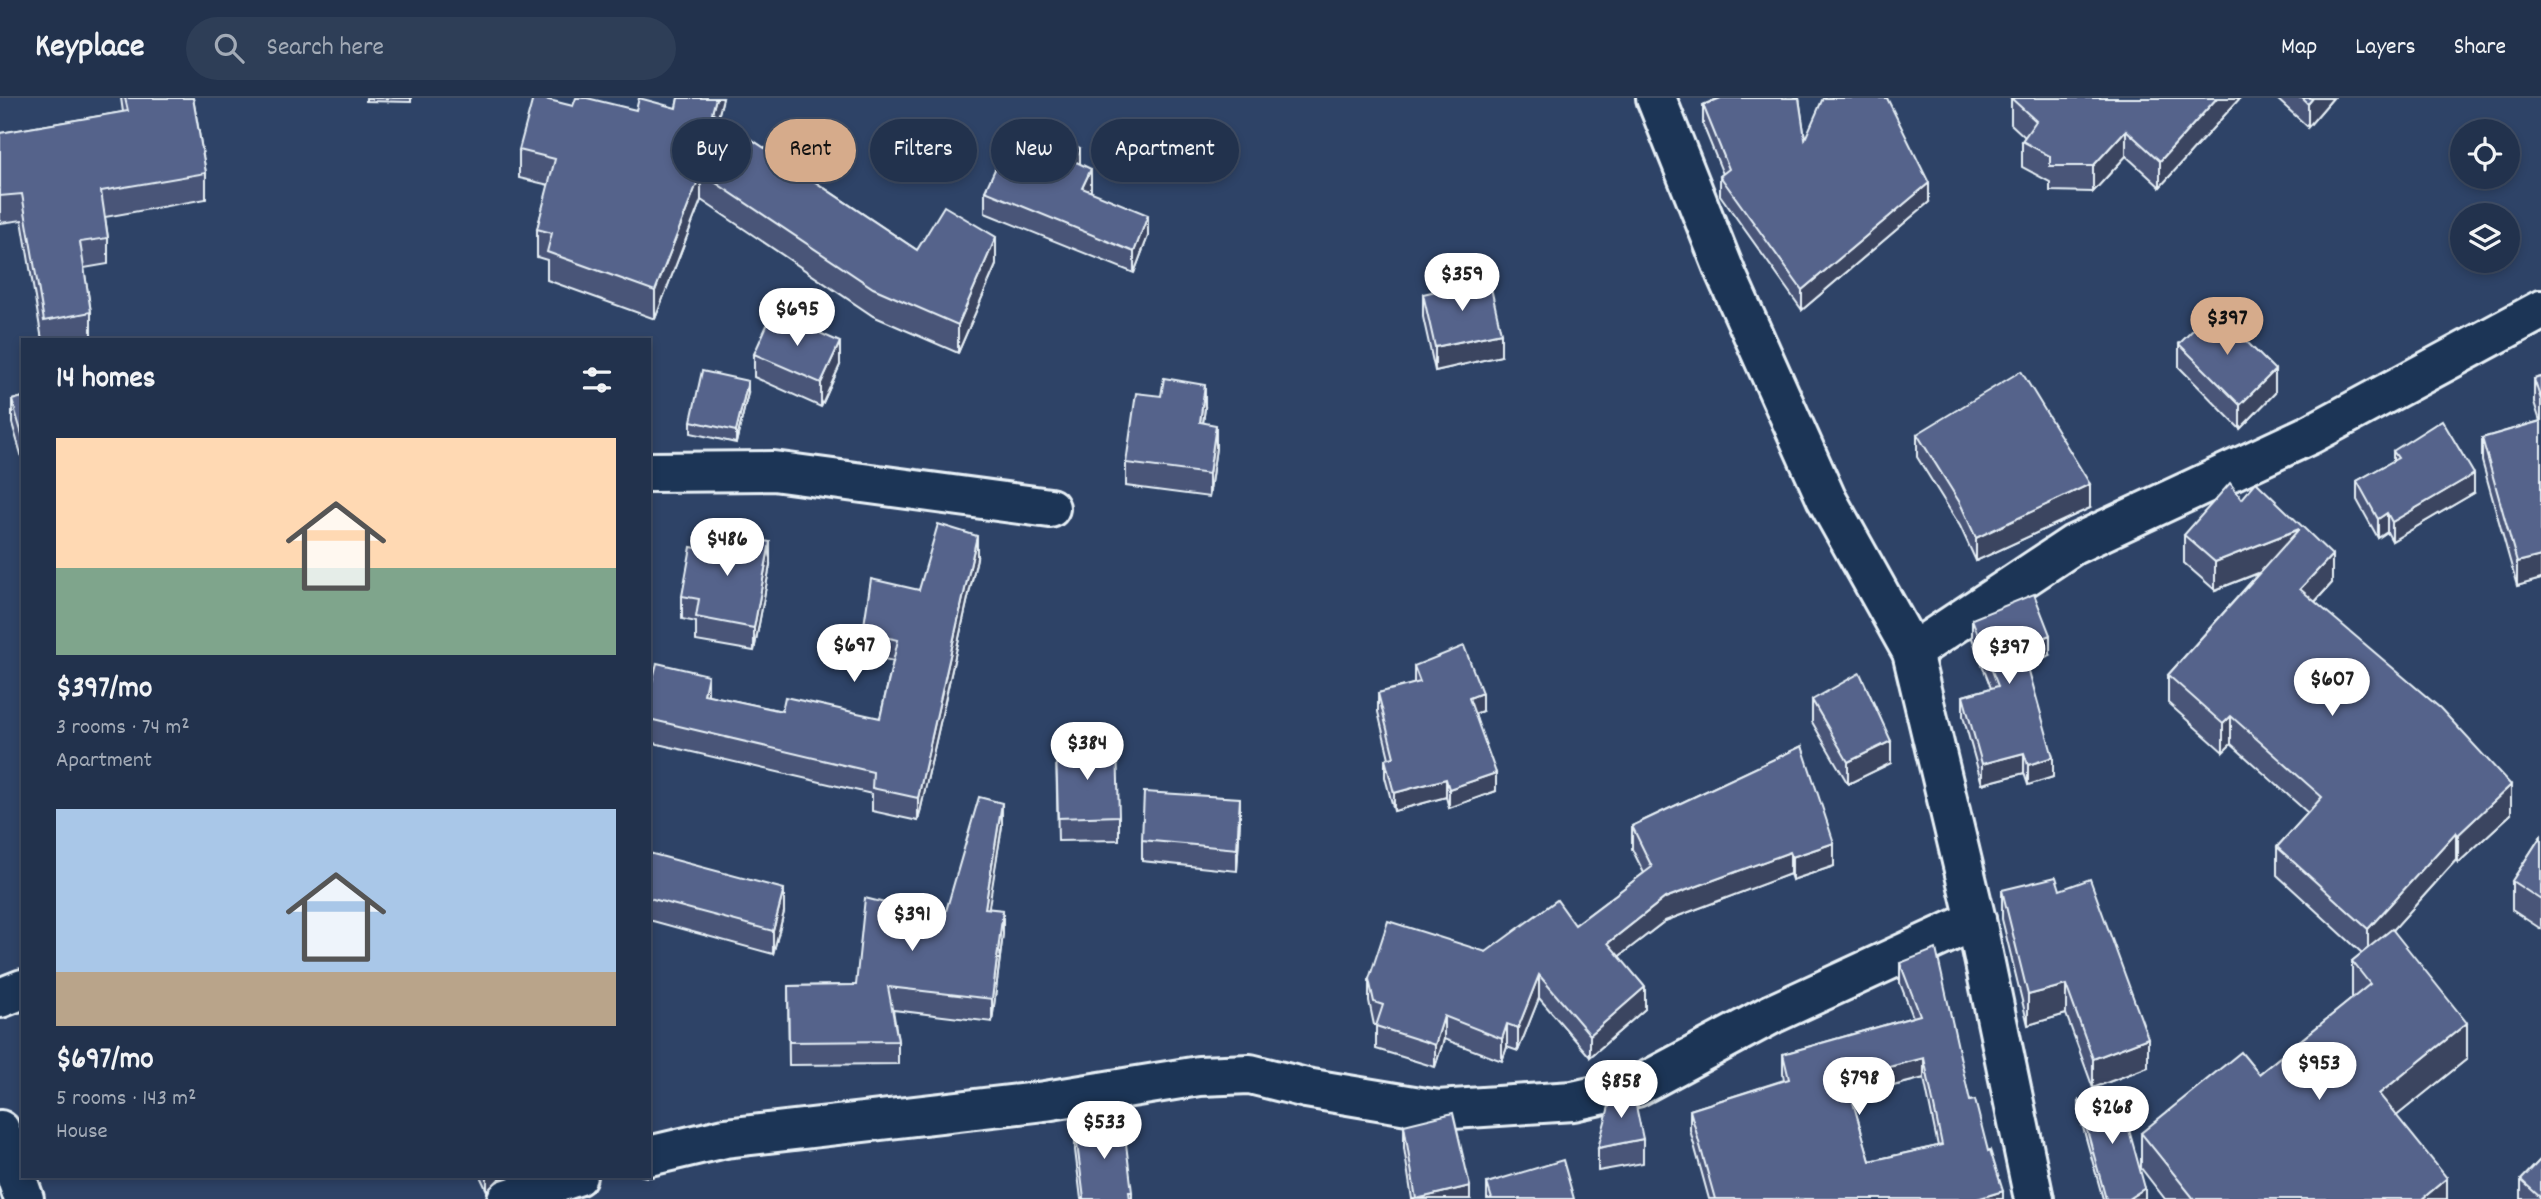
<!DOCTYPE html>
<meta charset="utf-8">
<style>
:root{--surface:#22324d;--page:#2e3e57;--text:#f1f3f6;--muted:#a2aab6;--line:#3f4d65;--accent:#d6ab8b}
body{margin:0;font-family:Dekko,sans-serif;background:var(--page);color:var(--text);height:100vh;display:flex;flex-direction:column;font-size:26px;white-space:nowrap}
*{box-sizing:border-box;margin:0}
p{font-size:23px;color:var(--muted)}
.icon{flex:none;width:38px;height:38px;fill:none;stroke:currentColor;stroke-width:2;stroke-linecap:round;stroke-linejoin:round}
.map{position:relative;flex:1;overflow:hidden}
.details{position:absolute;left:21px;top:240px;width:630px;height:840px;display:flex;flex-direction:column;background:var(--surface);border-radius:0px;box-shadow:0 4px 10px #0003,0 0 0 2px var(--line)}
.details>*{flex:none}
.hud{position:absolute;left:672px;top:21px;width:665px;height:63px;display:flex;gap:14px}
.buttons{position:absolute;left:2450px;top:21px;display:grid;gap:14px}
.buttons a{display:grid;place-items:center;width:70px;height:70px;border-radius:50%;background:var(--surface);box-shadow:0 4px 10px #0003,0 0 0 2px var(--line);font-size:35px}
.price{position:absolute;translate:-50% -60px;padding:0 16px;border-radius:24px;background:#fff;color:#222;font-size:23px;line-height:46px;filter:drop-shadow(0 2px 4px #0008)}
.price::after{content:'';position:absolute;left:50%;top:42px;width:21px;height:16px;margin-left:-10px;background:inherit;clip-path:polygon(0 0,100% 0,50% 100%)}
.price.active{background:var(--accent);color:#111}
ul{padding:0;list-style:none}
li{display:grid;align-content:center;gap:14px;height:371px;padding:0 35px}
li span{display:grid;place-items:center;height:217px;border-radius:0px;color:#555}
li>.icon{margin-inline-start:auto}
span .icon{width:126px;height:126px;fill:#fffc;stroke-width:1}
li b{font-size:30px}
h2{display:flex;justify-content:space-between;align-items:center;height:84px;padding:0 35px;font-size:30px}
.chip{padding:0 24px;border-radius:32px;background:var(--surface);box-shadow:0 4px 10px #0003,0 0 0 2px var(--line);font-size:24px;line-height:63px}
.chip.active{background:var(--accent);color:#111}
header{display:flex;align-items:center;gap:42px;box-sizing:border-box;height:98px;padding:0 35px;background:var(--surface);border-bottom:2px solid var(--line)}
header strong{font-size:33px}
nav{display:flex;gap:38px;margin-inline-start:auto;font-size:24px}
.search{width:490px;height:63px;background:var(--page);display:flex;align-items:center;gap:18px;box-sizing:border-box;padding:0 24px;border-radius:38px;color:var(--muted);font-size:26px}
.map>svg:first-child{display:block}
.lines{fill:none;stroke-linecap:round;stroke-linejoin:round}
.street-casing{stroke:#e8f1f8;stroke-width:44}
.highway-casing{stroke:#e8f1f8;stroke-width:44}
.street{stroke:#1d3557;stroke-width:38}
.highway{stroke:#1d3557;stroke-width:38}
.wall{fill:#485578;stroke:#e8f1f8;stroke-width:2;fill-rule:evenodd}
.shaded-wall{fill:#3b4561;stroke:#e8f1f8;stroke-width:2}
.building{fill:#54638b;stroke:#e8f1f8;stroke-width:2;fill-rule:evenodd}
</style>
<header>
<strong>Keyplace</strong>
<div class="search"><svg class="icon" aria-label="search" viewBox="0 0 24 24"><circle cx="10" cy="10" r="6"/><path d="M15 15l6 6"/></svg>Search here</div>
<nav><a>Map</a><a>Layers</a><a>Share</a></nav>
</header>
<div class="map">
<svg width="2541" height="1101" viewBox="0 0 2541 1101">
<rect width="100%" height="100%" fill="#2e4367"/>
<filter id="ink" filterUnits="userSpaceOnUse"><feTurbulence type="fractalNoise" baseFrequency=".0143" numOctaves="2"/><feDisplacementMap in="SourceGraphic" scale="14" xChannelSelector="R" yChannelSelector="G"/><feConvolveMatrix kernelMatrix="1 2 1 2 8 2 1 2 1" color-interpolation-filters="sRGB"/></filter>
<g filter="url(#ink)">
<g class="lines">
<g class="street-casing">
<g id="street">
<polyline points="1656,0 1726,176 1826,400 1912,554 1976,822 2034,1101"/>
<polyline points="649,374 773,373 1050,410"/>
<polyline points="1912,554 2073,447 2311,336 2541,212"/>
<polyline points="0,900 23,891"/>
<polyline points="649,1058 725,1040 1045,1003 1199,978 1250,976 1306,990 1438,1012 1573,1003 1636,989 1772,916 1976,822"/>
<polyline points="507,1101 577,1078"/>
</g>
</g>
<g class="highway-casing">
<polyline id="highway" points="0,1032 24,1101"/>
</g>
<use href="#street" class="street"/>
<use href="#highway" class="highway"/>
</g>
<g class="wall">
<polygon points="121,0 193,0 206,75 206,101 105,119 108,140 108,166 84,170 91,214 91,241 42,242 22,122 0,125 0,35 123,14"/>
<polygon points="366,0 411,0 411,4 366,3"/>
<polygon points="678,0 723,0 718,19 917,152 996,167 958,255 873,218 701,102 655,221 547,182 547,162 537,159 537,131 549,87 519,80 519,52 573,8 636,12 676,10"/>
<polygon points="1719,0 1799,0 1805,41 1929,104 1802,212 1720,97 1720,78 1723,76 1703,27 1703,7"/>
<polygon points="2011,0 2240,0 2160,89 2126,58 2093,94 2050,93 2050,84 2022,69 2022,43 2025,39 2011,26"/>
<polygon points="2276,0 2333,0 2308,29"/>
<polygon points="1080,66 1090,93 1148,138 1134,175 985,115 985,93"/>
<polygon points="1423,196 1501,258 1435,273 1423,219"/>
<polygon points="2179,246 2275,295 2240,331 2179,269"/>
<polygon points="754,256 840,267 821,309 754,279"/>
<polygon points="2541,279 2541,481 2517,488 2482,363 2482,340 2540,323 2534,304 2534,281"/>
<polygon points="748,295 736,345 691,335 691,323"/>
<polygon points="23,299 23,363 12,325 12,302"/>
<polygon points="1205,310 1203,325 1216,350 1209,399 1126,388 1126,365"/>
<polygon points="1917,336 2090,410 1976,463 1960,428 1917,359"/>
<polygon points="2393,353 2474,395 2392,443 2387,434 2378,440 2357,402 2357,383 2393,363"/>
<polygon points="2242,401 2332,485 2315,504 2511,716 2458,765 2456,762 2393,832 2467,961 2396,1018 2447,1101 2165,1101 2141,1070 2141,1035 2259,976 2353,900 2352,899 2352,863 2362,855 2277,777 2277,749 2308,715 2231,646 2223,654 2168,605 2168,577 2259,475 2215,492 2184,465 2184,437"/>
<polygon points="977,460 918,723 872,713 872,696 649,644 649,596 708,597 782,613 880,620 893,563 863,556 863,534 919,492"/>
<polygon points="770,467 754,553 696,543 696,524 682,521 682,498"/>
<polygon points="1972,521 2050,557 2027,566 2053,679 2028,687 2024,675 1982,686 1963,618 1963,598 1991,590 1972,540"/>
<polygon points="1414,568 1482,613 1475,616 1496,693 1449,710 1446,699 1394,713 1385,679 1385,661 1389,660 1378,614 1378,595 1414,586"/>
<polygon points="1812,602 1891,665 1848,686 1812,624"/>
<polygon points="1802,648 1834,768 1792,782 1790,776 1665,823 1619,858 1645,911 1590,959 1539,900 1518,953 1507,949 1502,963 1444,941 1435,969 1376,951 1376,927 1374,927 1369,903 1369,881 1486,854 1575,827 1644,775 1632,751 1632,728"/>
<polygon points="1056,649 1119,718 1119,742 1058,743"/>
<polygon points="1240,722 1237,773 1142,763 1142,742"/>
<polygon points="1002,728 988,810 1003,835 992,924 893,912 898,943 898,966 789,967 788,888 856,887 944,820"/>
<polygon points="2541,738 2541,831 2512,812 2512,783"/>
<polygon points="649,755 784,814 773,856 649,822"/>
<polygon points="2002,792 2060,792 2148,969 2093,990 2066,916 2028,927 2002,821"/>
<path d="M1900 865 1970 1003 2003 1101H1709L1690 1032V1012L1784 982 1783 976V956L1913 919 1900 885ZM1924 980 1938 1048 1870 1063 1851 999Z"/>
<polygon points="2079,1003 2145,1101 2103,1101 2079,1015"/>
<polygon points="1404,1027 1470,1101 1412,1101 1404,1050"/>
<polygon points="1075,1029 1132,1094 1132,1101 1081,1101 1075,1052"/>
<polygon points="1643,1041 1643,1065 1598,1073 1598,1050"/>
<polygon points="2541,1061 2541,1101 2521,1101 2521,1082"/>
<polygon points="480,1078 508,1078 500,1080 487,1093"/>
<polygon points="1487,1085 1574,1101 1487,1101"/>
</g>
<g class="shaded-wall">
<polygon points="716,0 723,0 712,43 712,15"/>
<polygon points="2217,0 2240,0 2160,89 2160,63"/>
<polygon points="2313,0 2333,0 2308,29 2308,6"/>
<polygon points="2126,32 2126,58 2093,94 2093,68"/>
<polygon points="1080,50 1080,71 1074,63"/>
<polygon points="1091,71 1091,92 1082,111 1082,90"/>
<polygon points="701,75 701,102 655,221 655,193"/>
<polygon points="1929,85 1929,104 1802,212 1802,192"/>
<polygon points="1148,117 1148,138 1134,175 1134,154"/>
<polygon points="996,139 996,167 958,255 958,227"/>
<polygon points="1501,235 1501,258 1435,273 1435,249"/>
<polygon points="840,244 840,267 821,309 821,285"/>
<polygon points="2275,272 2275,295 2240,331 2240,307"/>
<polygon points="748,283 748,295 736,345 736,333"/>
<polygon points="1205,287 1205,310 1200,347 1200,324"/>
<polygon points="1216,327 1216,350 1209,399 1209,376"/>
<polygon points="2474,376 2474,395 2392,443 2392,424"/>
<polygon points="2090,386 2090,410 1976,463 1976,440"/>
<polygon points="2387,415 2387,434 2378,440 2378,421"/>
<polygon points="2299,431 2299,459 2215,492 2215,464"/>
<polygon points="977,438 977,460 918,723 918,700"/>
<polygon points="770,444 770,467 754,553 754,530"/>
<polygon points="2332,457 2332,485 2300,520 2300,491"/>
<polygon points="2541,458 2541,481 2517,488 2517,464"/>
<polygon points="2050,537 2050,557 2022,568 2022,548"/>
<polygon points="708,577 708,600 704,596"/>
<polygon points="1482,595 1482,613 1469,618 1469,600"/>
<polygon points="2231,618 2231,646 2223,654 2223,626"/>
<polygon points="1891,643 1891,665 1848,686 1848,664"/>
<polygon points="2024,655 2024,675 1982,686 1982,666"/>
<polygon points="2053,659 2053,679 2028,687 2028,667"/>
<polygon points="1496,675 1496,693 1449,710 1449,691"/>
<polygon points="1446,681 1446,699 1394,713 1394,695"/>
<polygon points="2511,687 2511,716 2458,765 2458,737"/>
<polygon points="1240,700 1240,722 1237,773 1237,751"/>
<polygon points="1002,705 1002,728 985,833 985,810"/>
<polygon points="2456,734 2456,762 2368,860 2368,831"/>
<polygon points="1834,745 1834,768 1792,782 1792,759"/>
<polygon points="1790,754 1790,776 1665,823 1608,867 1608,845 1665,800"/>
<polygon points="784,791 784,814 773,856 773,833"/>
<polygon points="1003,812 1003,835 992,924 992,901"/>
<polygon points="1539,877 1539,900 1518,953 1518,930"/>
<polygon points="2066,887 2066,916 2028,927 2028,897"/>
<polygon points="1645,889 1645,911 1590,959 1590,937"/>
<polygon points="1444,918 1444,941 1435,969 1435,947"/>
<polygon points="2467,925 2467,961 2379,1032 2379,996"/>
<polygon points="1507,926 1507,949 1502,963 1502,941"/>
<polygon points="2148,940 2148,969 2093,990 2093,961"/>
<polygon points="1924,960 1924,980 1846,1000 1846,980"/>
<polygon points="487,1078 508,1078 500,1080 487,1093"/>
<polygon points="2447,1080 2447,1101 2422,1101"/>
<polygon points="1470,1088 1470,1101 1416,1101"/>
<polygon points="2145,1090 2145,1101 2128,1101"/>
<polygon points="2003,1093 2003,1101 1977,1101"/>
</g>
<g class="building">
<polygon points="125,0 193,0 206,75 101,93 108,140 80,144 91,214 44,223 22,96 0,98 0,35 128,13"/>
<polygon points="533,0 541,0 573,8 576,0 587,0 636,12 639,0 676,10 678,0 716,0 712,15 917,152 944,108 996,139 958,227 873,190 701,75 655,193 547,154 552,135 537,131 555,61 519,52"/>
<polygon points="1721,0 1799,0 1805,41 1823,0 1887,0 1929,85 1802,192 1720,78 1729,71 1703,7"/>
<polygon points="2011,0 2217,0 2160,63 2126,32 2093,68 2050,68 2050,58 2022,43 2036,23"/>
<polygon points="2302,0 2313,0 2308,6"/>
<polygon points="1037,29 1080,50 1074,63 1091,71 1082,90 1148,117 1134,154 985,93 1013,32 1032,41"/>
<polygon points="1489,181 1501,235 1435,249 1423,196"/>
<polygon points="2214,211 2275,272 2240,307 2179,246"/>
<polygon points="773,214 840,244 821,285 754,256"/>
<polygon points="702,273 748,283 736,333 691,323"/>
<polygon points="2021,273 2090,386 1976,440 1960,405 1917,336"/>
<polygon points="2541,279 2541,302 2534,281"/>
<polygon points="1164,280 1205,287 1200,324 1216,327 1209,376 1126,365 1136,295 1161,298"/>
<polygon points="23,299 23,340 12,302"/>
<polygon points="2442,322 2474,376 2392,424 2387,415 2378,421 2357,383 2398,360 2393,353"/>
<polygon points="2541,323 2541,458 2517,464 2482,340"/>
<polygon points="2256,384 2332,457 2300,491 2440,610 2511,687 2458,737 2456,734 2368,831 2277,749 2322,699 2231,618 2223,626 2168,577 2299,431 2215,464 2184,437 2230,385 2242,401"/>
<polygon points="938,426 977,438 918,700 872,690 873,674 649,621 649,596 657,565 708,577 704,596 782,613 785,599 880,620 898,542 863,534 871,481 919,492"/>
<polygon points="706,432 770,444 754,530 696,519 699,501 682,498 691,449 702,451"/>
<polygon points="2034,496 2050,537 2022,548 2053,659 2028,667 2024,655 1982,666 1963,598 1998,588 1972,521"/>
<polygon points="1464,548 1482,595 1469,600 1496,675 1449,691 1446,681 1394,695 1385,661 1394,659 1378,595 1420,584 1414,568"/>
<polygon points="1860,575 1891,643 1848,664 1812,602"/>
<polygon points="1117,648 1119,718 1058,720 1056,649"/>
<polygon points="1802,648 1834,745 1792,759 1790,754 1665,800 1608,845 1645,889 1590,937 1539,877 1518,930 1507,926 1502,941 1444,918 1435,947 1376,928 1383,907 1374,904 1369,881 1388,823 1486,854 1557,802 1575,827 1652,769 1632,728"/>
<polygon points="1144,694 1240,700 1237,751 1142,742"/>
<polygon points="979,699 1002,705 985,810 1003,812 992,901 888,889 898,943 789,944 788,888 856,887 865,800 944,820"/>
<polygon points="2541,738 2541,802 2512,783"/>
<polygon points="649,755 784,791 773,833 649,800"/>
<polygon points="2056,779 2060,792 2090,781 2148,940 2093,961 2066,887 2028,897 2002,792"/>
<polygon points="2392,831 2467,925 2379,996 2447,1080 2422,1101 2194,1101 2141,1035 2241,954 2259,976 2370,886 2352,863"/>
<path d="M1936 851 1970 1003 1975 1002 1988 1053 1990 1052 2003 1093 1977 1101H1715L1690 1012 1789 981 1783 956 1920 917 1900 865ZM1924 960 1942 1047 1870 1063 1846 980Z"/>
<polygon points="1632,989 1643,1041 1598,1050 1613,993"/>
<polygon points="2118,992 2145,1090 2128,1101 2106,1101 2079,1003"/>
<polygon points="1453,1015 1470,1088 1416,1101 1404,1027"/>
<polygon points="1123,1022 1132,1094 1129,1094 1130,1101 1084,1101 1075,1029"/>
<polygon points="2541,1061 2541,1100 2521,1082"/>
<polygon points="1563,1062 1574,1101 1492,1101 1487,1085"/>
</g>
</g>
</svg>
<div class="buttons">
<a><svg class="icon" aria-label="locate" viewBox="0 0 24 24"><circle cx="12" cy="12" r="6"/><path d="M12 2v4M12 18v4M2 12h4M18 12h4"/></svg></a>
<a><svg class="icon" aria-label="layers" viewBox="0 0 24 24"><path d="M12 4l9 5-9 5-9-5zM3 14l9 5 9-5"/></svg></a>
</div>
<b class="price" style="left:1462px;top:215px">$359</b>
<b class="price" style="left:797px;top:250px">$695</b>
<b class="price active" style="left:2227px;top:259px">$397</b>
<b class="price" style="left:727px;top:480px">$486</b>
<b class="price" style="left:854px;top:586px">$697</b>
<b class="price" style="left:2009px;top:588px">$397</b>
<b class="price" style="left:2332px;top:620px">$607</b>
<b class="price" style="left:1087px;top:684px">$384</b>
<b class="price" style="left:912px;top:855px">$391</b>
<b class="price" style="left:2319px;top:1004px">$953</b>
<b class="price" style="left:1859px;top:1019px">$798</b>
<b class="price" style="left:1621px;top:1022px">$858</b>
<b class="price" style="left:2112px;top:1048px">$268</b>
<b class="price" style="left:1104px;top:1063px">$533</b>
<div class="hud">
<a class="chip">Buy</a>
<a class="chip active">Rent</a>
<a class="chip">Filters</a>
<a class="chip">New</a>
<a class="chip">Apartment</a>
</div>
<section class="details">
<h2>14 homes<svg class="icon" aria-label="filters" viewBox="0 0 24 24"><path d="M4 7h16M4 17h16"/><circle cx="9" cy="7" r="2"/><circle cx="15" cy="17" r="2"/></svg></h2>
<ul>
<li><span style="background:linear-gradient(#ffd9b3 60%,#7fa58c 0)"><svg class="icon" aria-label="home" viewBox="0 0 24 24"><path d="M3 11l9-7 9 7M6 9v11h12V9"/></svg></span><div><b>$397/mo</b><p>3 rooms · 74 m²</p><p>Apartment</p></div></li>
<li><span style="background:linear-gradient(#a9c7e8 75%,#b9a48a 0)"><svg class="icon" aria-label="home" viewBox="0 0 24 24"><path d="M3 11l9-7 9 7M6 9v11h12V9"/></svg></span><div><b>$697/mo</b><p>5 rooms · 143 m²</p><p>House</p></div></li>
</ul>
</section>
</div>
